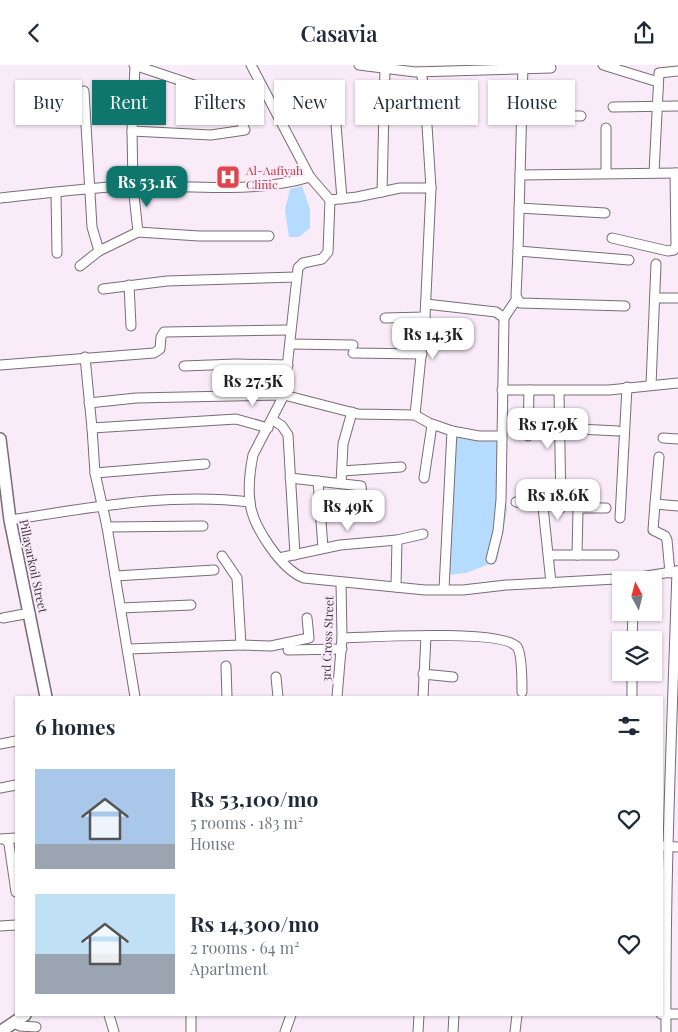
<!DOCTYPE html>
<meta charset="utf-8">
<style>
:root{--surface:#fff;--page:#f6f6f7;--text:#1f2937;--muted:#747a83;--accent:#0f766e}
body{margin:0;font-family:"Playfair Display",serif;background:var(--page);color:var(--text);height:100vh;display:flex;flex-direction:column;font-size:19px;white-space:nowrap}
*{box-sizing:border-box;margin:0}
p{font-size:16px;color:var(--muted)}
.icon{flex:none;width:28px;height:28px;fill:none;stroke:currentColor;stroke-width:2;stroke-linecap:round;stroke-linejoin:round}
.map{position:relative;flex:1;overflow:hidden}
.drawer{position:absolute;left:15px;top:631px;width:648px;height:320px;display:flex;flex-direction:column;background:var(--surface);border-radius:0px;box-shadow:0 1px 4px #0004}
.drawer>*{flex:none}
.guide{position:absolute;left:15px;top:15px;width:649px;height:45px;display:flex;gap:10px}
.needle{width:32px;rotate:353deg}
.tools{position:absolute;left:612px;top:506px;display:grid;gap:10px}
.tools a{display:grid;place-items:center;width:50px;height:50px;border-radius:0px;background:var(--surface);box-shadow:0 1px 4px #0004;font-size:25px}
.price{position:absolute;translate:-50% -42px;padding:0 11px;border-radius:10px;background:#fff;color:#222;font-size:16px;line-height:32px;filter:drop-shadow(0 1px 2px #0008)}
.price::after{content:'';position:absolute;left:50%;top:30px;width:15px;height:11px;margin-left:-8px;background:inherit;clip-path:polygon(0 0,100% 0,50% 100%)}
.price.selected{background:var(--accent);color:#fff}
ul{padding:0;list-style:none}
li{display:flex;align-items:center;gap:15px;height:125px;padding:0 20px}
li span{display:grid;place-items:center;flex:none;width:140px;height:100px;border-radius:0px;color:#555}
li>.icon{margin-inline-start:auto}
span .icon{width:60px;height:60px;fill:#fffc;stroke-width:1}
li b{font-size:21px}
h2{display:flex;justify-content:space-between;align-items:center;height:60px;padding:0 20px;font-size:21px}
.tag{padding:0 18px;border-radius:0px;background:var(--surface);box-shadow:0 1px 4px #0004;font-size:18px;line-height:45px}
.tag.selected{background:var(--accent);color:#fff}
header{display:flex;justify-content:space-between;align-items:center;height:65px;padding:0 20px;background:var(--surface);font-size:22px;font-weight:600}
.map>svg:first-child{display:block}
.water{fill:#b5dbfe}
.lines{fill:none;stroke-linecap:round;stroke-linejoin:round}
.street-casing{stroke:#796c77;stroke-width:11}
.secondary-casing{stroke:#796c77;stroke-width:14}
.street{stroke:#fff;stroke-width:9}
.secondary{stroke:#fff;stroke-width:11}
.labels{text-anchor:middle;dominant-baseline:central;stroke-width:4;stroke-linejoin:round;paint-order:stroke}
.health-label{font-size:12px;fill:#be3a42;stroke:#f9ebf8;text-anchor:start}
.street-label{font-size:12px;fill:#3d373c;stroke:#f9ebf8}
</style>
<header><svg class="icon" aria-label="back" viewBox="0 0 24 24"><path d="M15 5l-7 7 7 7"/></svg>Casavia<svg class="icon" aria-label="share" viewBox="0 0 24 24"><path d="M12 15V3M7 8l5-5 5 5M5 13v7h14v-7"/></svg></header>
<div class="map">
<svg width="678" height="967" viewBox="0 0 678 967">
<rect width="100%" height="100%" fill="#f9ebf8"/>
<g class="water">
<polygon points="302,121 310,144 310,163 299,172 289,172 285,145 290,124"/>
<polygon points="456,369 498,377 507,445 497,496 466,508 448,510"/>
</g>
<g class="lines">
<g class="street-casing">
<g id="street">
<polyline points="134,0 230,32 245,65 211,70 132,66 135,1"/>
<path d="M251 0 310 112 330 135 328 187 322 194 303 198 298 203 284 330 253 390C250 405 248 422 250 437 252 461 282 505 304 513L425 525H463L506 520 634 513 678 506"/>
<polyline points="359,0 415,7 551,3"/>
<polyline points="603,0 658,17"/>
<polyline points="421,7 425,29 431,123"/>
<polyline points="273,41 328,41 335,47 342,134"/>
<polyline points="613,42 678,41"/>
<polyline points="522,50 581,51"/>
<polyline points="132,66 133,121 138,167"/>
<polyline points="606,108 606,63"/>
<polyline points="654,108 659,8 678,6"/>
<polyline points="520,110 678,108"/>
<polyline points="382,127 385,3"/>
<polyline points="56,128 57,188"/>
<path d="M0 133C44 129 88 122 132 121 191 120 253 129 310 112"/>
<polyline points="330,135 357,132 400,123 431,123 425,252 415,350"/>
<polyline points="519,143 605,148"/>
<polyline points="612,173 668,186 674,185 676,180 675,108"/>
<polyline points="99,186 138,167 199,171 269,171"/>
<polyline points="518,186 523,0"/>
<polyline points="80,201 99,186 92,162 84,26"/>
<polyline points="129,220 131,261"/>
<polyline points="103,224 167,216 296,212"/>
<polyline points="655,233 678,233"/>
<polyline points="426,239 496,247 504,253 501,435 498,466 491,494"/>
<polyline points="625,241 520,238 516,231 518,186 629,195"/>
<polyline points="385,253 425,252"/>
<polyline points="504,253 516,235"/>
<polyline points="290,279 353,280"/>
<polyline points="353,288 422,289"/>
<polyline points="85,292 92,363 236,354 268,363"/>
<polyline points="0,300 154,288 160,284 161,272 164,267 290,265"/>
<polyline points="184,301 236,299 288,300"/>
<polyline points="651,320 656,199"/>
<polyline points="502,325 609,325 678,318"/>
<polyline points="559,326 561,443"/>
<polyline points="89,338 136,333 284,330 358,349 415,350 429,358 452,366 479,371 500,371"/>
<polyline points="273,355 282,361 288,370 295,490"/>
<polyline points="92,363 95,408 107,462 135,632"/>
<polyline points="559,363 618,366"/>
<polyline points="528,371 529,325"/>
<polyline points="663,373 678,374"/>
<polyline points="659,392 655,439 678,441"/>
<polyline points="342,406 401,402"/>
<polyline points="95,408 205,399"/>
<polyline points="290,413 361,421 364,445"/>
<polyline points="424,413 432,360"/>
<polyline points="318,416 323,483"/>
<polyline points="341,418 343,379 352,347"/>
<polyline points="516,437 538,439 543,442 551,518"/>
<polyline points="655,439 653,465 665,471 667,475 670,508"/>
<polyline points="620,453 627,322"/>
<path d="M10 455C89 443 170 427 250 437"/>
<polyline points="107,462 203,461"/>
<polyline points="549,490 614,490"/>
<polyline points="577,490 578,445 582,443 606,443"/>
<polyline points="279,493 340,480 397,475 423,469"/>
<polyline points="115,511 214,505"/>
<polyline points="396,522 397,475"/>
<polyline points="444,524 452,366"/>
<polyline points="121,543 191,540"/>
<polyline points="3,553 30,548"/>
<path d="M342 573C369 572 504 564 517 582 522 588 522 618 522 627"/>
<polyline points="632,575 633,548"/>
<polyline points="241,580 271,581 309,573 307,553"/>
<polyline points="128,584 241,580 237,513 222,491"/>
<polyline points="288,585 342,584"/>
<polyline points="226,601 227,632"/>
<polyline points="632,608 632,632"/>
<polyline points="423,609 453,612"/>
<polyline points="276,612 278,632"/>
<polyline points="337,632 342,573 341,517"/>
<polyline points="423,632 426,571"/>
<polyline points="0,679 16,676"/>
<polyline points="0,723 16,720"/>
<polyline points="0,774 16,773"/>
<polyline points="6,775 9,779 16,827"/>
<polyline points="661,781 678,782"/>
<polyline points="0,861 16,860"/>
<polyline points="661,949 678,949"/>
<polyline points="109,950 114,967"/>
<polyline points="191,950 191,967"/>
<polyline points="14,958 20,961 36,962"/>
<polyline points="285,967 291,950"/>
<polyline points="418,967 419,950"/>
<polyline points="453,967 454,950"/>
<polyline points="515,967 517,950"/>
<path d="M666 967C665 813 672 660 677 506"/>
</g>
</g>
<g class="secondary-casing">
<g id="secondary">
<polyline points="0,374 10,455 46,632"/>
<polyline points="0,967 25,950"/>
</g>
</g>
<use href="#street" class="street"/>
<use href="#secondary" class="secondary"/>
</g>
<defs>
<g id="hospital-square" transform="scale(1.25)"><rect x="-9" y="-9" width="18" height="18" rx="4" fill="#e0444e" stroke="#f9ebf8"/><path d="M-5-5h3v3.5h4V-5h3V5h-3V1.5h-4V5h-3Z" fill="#fff"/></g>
</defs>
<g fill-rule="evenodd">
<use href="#hospital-square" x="228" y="112"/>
</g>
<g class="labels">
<g class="health-label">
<text x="246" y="105">Al-Aafiyah<tspan x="246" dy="14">Clinic</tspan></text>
</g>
<g class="street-label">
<text transform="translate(34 501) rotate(78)">Pillayarkoil Street</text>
<text transform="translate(327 574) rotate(-88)">3rd Cross Street</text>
</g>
</g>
</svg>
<div class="tools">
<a><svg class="needle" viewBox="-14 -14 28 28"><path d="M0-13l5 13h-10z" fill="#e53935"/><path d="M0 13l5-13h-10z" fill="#747a83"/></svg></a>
<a><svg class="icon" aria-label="layers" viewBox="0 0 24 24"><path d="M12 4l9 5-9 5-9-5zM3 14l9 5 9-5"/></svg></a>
</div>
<b class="price selected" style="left:147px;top:143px">Rs 53.1K</b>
<b class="price" style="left:433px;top:295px">Rs 14.3K</b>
<b class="price" style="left:253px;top:342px">Rs 27.5K</b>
<b class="price" style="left:548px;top:385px">Rs 17.9K</b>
<b class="price" style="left:558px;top:456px">Rs 18.6K</b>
<b class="price" style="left:348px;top:467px">Rs 49K</b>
<div class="guide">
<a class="tag">Buy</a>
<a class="tag selected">Rent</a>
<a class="tag">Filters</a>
<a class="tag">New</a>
<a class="tag">Apartment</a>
<a class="tag">House</a>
</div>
<section class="drawer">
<h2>6 homes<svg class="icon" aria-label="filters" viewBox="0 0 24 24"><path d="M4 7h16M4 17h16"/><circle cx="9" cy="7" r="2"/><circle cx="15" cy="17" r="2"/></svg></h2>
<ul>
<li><span style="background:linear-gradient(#a9c7e8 75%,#9aa5b1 0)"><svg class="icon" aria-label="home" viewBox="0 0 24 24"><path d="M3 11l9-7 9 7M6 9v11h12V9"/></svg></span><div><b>Rs 53,100/mo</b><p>5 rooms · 183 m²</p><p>House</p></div><svg class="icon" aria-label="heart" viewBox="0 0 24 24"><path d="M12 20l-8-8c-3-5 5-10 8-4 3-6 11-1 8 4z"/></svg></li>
<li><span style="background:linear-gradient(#bfe0f5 60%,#9aa5b1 0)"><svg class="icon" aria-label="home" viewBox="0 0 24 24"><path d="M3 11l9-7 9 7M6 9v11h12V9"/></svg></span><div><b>Rs 14,300/mo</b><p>2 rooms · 64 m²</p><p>Apartment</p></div><svg class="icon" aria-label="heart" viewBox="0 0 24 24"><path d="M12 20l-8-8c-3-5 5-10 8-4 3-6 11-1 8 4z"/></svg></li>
</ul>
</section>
</div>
